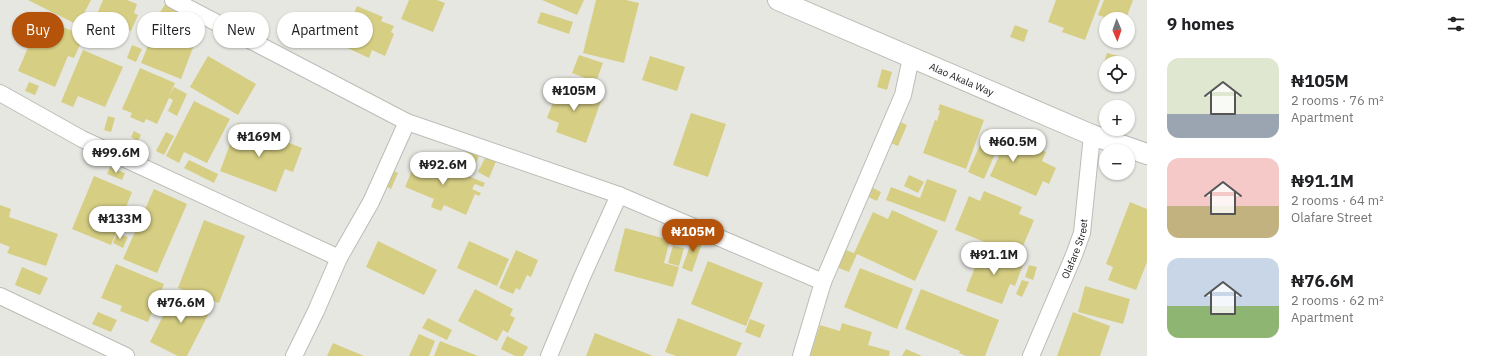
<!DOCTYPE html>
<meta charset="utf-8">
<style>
:root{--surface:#fff;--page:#f2f2f2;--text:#202124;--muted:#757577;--accent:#b45309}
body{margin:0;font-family:"IBM Plex Sans",sans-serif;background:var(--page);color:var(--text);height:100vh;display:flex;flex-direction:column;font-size:15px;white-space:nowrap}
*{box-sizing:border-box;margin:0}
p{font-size:13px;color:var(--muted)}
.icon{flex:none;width:22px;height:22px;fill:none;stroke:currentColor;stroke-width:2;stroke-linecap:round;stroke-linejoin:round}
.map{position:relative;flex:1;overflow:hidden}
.side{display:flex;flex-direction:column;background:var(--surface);width:340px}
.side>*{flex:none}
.top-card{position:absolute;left:12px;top:12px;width:380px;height:36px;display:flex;gap:8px}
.needle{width:26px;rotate:178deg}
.tools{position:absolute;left:1099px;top:12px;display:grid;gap:8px}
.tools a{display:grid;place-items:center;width:36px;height:36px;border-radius:50%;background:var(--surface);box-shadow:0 1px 3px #0004;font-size:20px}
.price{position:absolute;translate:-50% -34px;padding:0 9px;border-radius:14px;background:#fff;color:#222;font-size:13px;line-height:26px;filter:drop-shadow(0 1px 2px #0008)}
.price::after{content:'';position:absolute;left:50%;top:24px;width:12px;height:9px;margin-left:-6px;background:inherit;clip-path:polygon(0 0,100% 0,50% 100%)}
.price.on{background:var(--accent);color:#fff}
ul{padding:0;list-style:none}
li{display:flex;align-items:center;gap:12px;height:100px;padding:0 20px}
li span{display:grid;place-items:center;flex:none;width:112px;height:80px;border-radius:12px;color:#555}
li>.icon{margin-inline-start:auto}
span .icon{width:48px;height:48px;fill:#fffc;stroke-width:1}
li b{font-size:17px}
h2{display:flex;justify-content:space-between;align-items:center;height:48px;padding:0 20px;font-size:17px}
.tag{padding:0 14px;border-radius:18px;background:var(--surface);box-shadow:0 1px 3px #0004;font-size:14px;line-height:36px}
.tag.on{background:var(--accent);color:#fff}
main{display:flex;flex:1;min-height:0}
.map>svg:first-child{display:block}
.building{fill:#d6ce83}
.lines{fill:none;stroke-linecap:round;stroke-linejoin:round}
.minor-casing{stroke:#bcbcb7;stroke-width:18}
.tertiary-casing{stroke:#bcbcb7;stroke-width:22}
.minor{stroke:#fff;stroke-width:16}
.tertiary{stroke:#fff;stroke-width:20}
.labels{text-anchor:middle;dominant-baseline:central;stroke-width:4;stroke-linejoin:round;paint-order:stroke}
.street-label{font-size:10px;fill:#171715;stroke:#e7e7e2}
</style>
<main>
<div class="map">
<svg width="1147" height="356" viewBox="0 0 1147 356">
<rect width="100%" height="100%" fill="#e7e7e2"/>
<g class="building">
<polygon points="28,0 91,0 78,25"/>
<polygon points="103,0 127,0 137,4 134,13 138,15 131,31 128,30 122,44 111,39 108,45 88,36"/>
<polygon points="409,0 437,0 445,3 433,32 401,19"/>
<polygon points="542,0 584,0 577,15"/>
<polygon points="596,0 626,0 639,3 624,63 583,53"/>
<polygon points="1056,0 1100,0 1085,40 1062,32 1064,28 1048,22"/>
<polygon points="1104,0 1133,0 1126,19 1109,19 1098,15"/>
<polygon points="165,4 178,11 170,23 158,16"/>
<polygon points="357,6 383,17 381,21 394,26 391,32 394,34 385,56 372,50 369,58 341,45"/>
<polygon points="541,12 573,22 569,34 537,23"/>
<polygon points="33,14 84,36 74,58 68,56 55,87 18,71 32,38 24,35"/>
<polygon points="185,18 197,25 192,34 179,27"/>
<polygon points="1015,25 1028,30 1024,42 1010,37"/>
<polygon points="178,30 185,33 183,40 194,45 181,79 141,63 153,33 165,37 166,33 176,37"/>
<polygon points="132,45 142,49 136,62 127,58"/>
<polygon points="83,50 123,67 105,107 78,96 73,107 61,102"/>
<polygon points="1107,53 1119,56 1116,63 1106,63 1106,74 1101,72"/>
<polygon points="579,55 603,63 596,82 572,73"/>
<polygon points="208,56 256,84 238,115 190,87"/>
<polygon points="650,56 685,67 677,91 642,80"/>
<polygon points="140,68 175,83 169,96 174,87 187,94 177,116 168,111 173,100 169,98 157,124 146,119 144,123 130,117 132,113 122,109"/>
<polygon points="882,69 892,72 887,90 877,87"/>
<polygon points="29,82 39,86 35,95 25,91"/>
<polygon points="560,84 602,98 586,143 556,132 559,123 547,118"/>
<polygon points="194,101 230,119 207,163 184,152 179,163 166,156"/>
<polygon points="940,104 984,120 966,169 923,153 935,120 937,121 940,111 938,110"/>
<polygon points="691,113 726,124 708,177 673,165"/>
<polygon points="108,116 115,118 111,132 104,130"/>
<polygon points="896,120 907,125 898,146 886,141"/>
<polygon points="238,123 302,148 293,172 285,169 276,192 220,171"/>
<polygon points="987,129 1003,136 999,144 1004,146 1009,135 1046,152 1042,161 1056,168 1049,184 1043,181 1036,196 990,176 999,156 995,154 984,179 968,172"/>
<polygon points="134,131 141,135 138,141 131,137"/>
<polygon points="166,132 174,136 164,155 156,151"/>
<polygon points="467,148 480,154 471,174 458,168"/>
<polygon points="487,154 497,159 489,178 478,172"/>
<polygon points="423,157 485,183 483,187 475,184 472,189 481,193 479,196 475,194 466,215 444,205 441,211 431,207 434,199 405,187 416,161 420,163"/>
<polygon points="189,160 218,174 214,183 184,168"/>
<polygon points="110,167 125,173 122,180 107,174"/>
<polygon points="389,169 398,173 391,189 382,184"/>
<polygon points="909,175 924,182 918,193 904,186"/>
<polygon points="94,176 132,192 111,245 72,229"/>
<polygon points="927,179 957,190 945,222 886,200 891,187 920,198"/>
<polygon points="871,187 881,192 877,201 866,196"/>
<polygon points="154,189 187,204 157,273 123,259"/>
<polygon points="984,191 1022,207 1019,214 1034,220 1023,246 1021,245 1017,255 955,230 969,196 980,201"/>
<polygon points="1130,202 1147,209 1147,262 1136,290 1108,280 1113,267 1106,264"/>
<polygon points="0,205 11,209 9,217 58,234 46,266 7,253 10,247 0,243"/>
<polygon points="892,210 938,231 915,281 857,254 849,272 836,267 843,249 854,253 873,212 888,219"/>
<polygon points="204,220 245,236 219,303 178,288"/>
<polygon points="625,228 670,240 664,263 679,267 673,287 614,271"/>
<polygon points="117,233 128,237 123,248 113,243"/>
<polygon points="694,235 704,238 692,272 682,268"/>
<polygon points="378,241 437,270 424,295 366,267"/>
<polygon points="469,241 509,259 497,286 457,268"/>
<polygon points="673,246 684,248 679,266 668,263"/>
<polygon points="982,248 1024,262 1015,286 1010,284 1002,304 966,291"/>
<polygon points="516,250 538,260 531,277 527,275 520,290 516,288 513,294 499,288"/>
<polygon points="708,261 763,283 746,326 691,304"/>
<polygon points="116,264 164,284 148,322 120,311 122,306 101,298"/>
<polygon points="1029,265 1037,267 1033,280 1025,277"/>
<polygon points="22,267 48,278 40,295 15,285"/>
<polygon points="860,268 913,289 897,329 844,307"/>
<polygon points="1022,280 1029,282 1022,297 1016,294"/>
<polygon points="1085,286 1130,299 1123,324 1078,312"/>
<polygon points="475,289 513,309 510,315 515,318 508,333 503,330 497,341 458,321"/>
<polygon points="921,289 999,320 985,356 966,356 959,353 960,351 905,329"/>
<polygon points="176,290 212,307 187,356 178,356 150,342"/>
<polygon points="98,312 117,320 111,332 92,324"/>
<polygon points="1073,312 1110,326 1100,356 1057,356"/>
<polygon points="428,318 452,330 447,340 422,328"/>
<polygon points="678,318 742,343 736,356 676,356 665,352"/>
<polygon points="750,319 765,325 760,338 745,332"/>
<polygon points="842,323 872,332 868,345 890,351 889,356 810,356 820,325 840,331"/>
<polygon points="595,333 653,356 586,356"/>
<polygon points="419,334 435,341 429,356 409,356"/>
<polygon points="507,336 528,347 523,356 515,356 501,349"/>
<polygon points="440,341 478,356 434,356"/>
<polygon points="333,343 364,356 327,356"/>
<polygon points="906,349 922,356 902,356"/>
</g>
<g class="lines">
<g class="minor-casing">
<g id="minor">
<polyline points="173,0 407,122 619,195 823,282"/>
<polyline points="0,93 82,139 339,258"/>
<polyline points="0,296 126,356"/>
<polyline points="294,356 316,311 339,258 371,202 407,122"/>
<polyline points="549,356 582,277 619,195"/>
<polyline points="801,356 823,282 903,95 911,58"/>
<path id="s1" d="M1031 356 1074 255 1082 233 1092 135"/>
</g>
</g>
<g class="tertiary-casing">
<g id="tertiary">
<path id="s2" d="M778 0 1092 135 1147 154"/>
</g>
</g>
<use href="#minor" class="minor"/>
<use href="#tertiary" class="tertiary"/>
</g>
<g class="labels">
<g class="street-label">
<text stroke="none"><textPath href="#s2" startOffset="200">Alao Akala Way</textPath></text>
<text stroke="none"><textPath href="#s1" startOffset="116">Olafare Street</textPath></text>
</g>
</g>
</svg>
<div class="tools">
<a><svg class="needle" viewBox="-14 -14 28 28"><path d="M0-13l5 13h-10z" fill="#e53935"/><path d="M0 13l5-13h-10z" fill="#757577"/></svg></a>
<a><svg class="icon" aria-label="locate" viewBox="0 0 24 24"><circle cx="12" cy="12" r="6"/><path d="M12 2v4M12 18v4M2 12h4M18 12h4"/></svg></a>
<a>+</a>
<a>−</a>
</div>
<b class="price" style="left:574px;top:112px">₦105M</b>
<b class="price" style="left:259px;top:158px">₦169M</b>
<b class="price" style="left:1013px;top:163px">₦60.5M</b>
<b class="price" style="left:116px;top:174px">₦99.6M</b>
<b class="price" style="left:443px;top:186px">₦92.6M</b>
<b class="price" style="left:120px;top:240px">₦133M</b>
<b class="price on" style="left:693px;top:253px">₦105M</b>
<b class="price" style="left:994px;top:276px">₦91.1M</b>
<b class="price" style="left:181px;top:324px">₦76.6M</b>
<div class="top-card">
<a class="tag on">Buy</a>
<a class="tag">Rent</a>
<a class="tag">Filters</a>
<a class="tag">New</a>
<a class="tag">Apartment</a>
</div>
</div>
<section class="side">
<h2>9 homes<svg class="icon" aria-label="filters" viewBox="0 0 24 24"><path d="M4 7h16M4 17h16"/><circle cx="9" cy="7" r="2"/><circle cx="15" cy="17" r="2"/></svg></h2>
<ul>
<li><span style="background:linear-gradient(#dfe7d0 70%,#9aa5b1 0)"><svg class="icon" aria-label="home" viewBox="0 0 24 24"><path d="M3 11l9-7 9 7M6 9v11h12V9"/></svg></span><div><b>₦105M</b><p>2 rooms · 76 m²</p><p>Apartment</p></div></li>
<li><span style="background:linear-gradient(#f6c9c9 60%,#c2b280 0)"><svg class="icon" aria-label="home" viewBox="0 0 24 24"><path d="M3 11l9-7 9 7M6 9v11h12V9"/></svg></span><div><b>₦91.1M</b><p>2 rooms · 64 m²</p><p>Olafare Street</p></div></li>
<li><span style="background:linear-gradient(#c9d6e8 60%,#8fb573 0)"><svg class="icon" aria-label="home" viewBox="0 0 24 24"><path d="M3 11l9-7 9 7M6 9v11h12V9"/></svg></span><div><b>₦76.6M</b><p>2 rooms · 62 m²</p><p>Apartment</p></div></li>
</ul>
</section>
</main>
